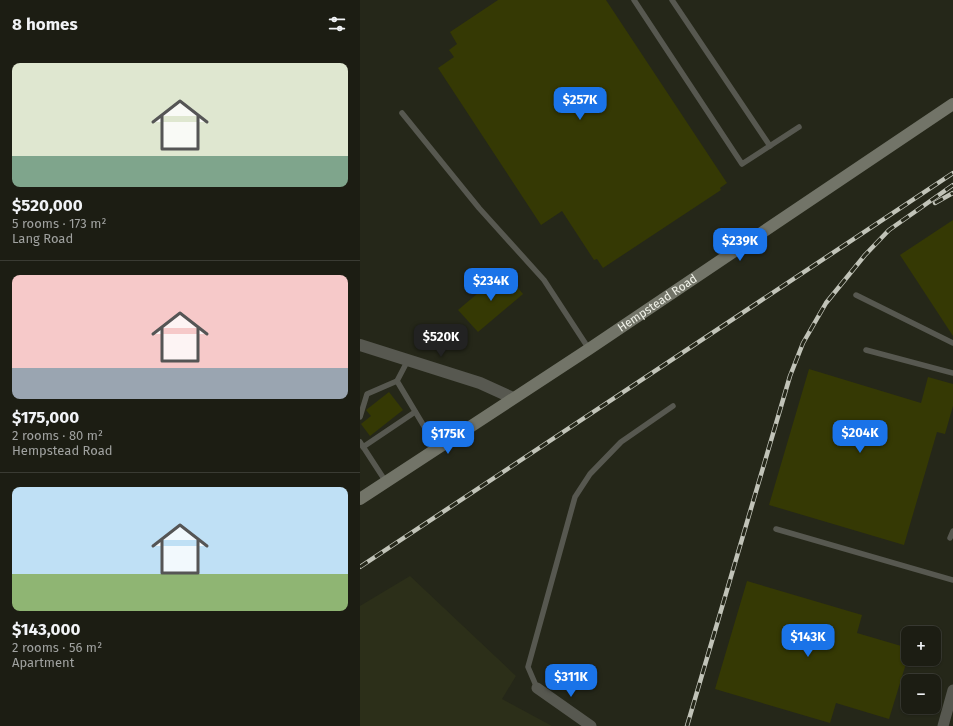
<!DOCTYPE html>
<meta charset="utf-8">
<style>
:root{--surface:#1c1d13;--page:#25261c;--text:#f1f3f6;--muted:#a0a2a0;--line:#3a3b33;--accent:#1a73e8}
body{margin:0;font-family:"Fira Sans",sans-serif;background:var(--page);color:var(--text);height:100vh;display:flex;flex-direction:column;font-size:15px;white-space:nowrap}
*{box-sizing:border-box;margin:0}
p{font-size:13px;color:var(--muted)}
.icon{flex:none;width:22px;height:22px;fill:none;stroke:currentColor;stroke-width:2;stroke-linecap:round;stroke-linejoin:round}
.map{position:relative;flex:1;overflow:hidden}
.panel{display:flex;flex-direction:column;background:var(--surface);width:360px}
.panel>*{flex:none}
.tools{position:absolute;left:541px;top:626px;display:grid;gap:8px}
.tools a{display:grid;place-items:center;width:40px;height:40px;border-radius:8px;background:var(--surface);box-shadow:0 1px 3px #0004,0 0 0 1px var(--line);font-size:20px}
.price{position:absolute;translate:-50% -34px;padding:0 9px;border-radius:8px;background:var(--accent);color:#fff;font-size:13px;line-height:26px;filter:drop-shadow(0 1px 2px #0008)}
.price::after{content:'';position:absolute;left:50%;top:24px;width:12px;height:9px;margin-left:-6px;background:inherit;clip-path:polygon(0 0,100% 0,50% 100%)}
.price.on{background:#222;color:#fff}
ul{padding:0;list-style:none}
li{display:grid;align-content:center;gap:8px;height:212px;padding:0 12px}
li+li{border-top:1px solid var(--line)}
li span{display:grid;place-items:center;height:124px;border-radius:8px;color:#555}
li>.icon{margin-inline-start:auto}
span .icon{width:72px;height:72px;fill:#fffc;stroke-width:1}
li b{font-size:17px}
h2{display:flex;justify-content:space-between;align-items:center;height:48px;padding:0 12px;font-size:17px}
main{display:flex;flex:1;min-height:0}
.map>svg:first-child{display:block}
.built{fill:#2c2f19}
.building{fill:#353904}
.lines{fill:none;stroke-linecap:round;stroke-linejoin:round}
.service{stroke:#575850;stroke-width:5.5}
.minor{stroke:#575850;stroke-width:11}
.tertiary{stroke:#575850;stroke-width:12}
.secondary{stroke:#727468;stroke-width:12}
.rail-casing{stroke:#c1c3b8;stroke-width:4.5}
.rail{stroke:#252719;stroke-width:3;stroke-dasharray:9;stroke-linecap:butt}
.labels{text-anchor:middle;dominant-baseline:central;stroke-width:3;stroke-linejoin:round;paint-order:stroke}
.street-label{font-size:12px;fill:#eff1e7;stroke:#252719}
</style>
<main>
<section class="panel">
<h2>8 homes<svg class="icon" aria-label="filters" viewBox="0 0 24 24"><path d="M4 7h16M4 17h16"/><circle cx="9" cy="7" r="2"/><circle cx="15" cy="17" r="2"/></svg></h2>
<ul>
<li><span style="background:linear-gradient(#dfe7d0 75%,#7fa58c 0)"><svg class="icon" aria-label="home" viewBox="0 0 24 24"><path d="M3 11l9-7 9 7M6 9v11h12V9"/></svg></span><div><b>$520,000</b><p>5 rooms · 173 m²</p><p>Lang Road</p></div></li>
<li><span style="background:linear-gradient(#f6c9c9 75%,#9aa5b1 0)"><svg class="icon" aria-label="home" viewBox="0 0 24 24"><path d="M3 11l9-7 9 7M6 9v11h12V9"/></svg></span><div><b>$175,000</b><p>2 rooms · 80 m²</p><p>Hempstead Road</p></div></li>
<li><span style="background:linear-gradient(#bfe0f5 70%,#8fb573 0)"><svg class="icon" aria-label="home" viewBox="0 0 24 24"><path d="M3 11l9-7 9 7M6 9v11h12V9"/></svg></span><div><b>$143,000</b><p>2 rooms · 56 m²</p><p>Apartment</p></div></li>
</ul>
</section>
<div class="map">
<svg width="593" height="726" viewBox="0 0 593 726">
<rect width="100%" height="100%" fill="#252719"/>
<polygon class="built" points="50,576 156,676 142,699 192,726 0,726 0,606"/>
<g class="building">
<polygon points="138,0 246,0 367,183 360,188 361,190 243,268 237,259 234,260 202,211 181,225 78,68 94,57 89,50 97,44 90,32"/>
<polygon points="593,220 593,336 540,255"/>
<polygon points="144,271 163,294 118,332 98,310"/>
<polygon points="449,369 561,403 568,377 593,384 593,406 585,434 577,432 544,545 409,505"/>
<polygon points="29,392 43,410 10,436 1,424 11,416 6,410"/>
<polygon points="387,581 502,615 497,633 548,648 548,657 529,719 476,703 470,723 355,689"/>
</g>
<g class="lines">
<g class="service">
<polyline points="274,0 382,164 439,127"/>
<polyline points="312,0 410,146"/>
<polyline points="42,113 119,208 184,280 229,349"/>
<polyline points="496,295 593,343"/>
<polyline points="506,350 593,373"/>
<polyline points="37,381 77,448"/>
<polyline points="0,417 7,394 37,381 48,360"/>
<polyline points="0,442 26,482"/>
<polyline points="3,447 55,412"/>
<polyline points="416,529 593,580"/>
<polyline points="590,538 593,531"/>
<polyline points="177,688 168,667 215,497 230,474 261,442 313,406"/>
</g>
<g class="minor">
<polyline points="177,688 231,726"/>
<polyline points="583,726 593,690"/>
</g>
<polyline class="tertiary" points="0,345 120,383 153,398"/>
<path class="secondary" id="s1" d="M0 499 229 349 593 104"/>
<g class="rail-casing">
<g id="rail">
<polyline points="575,203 593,193"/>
<polyline points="0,567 593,173"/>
<polyline points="327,726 430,376 443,343 466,303 505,255 529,230 593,185"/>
</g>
</g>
<use href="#rail" class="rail"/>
</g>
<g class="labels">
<g class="street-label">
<text stroke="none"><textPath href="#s1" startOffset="356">Hempstead Road</textPath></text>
</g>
</g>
</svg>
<div class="tools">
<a>+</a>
<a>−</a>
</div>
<b class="price" style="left:220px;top:121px">$257K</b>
<b class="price" style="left:380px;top:262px">$239K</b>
<b class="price" style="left:131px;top:302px">$234K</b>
<b class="price on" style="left:81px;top:358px">$520K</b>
<b class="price" style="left:500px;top:454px">$204K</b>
<b class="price" style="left:88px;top:455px">$175K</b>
<b class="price" style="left:448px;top:658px">$143K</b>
<b class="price" style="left:211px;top:698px">$311K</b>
</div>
</main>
